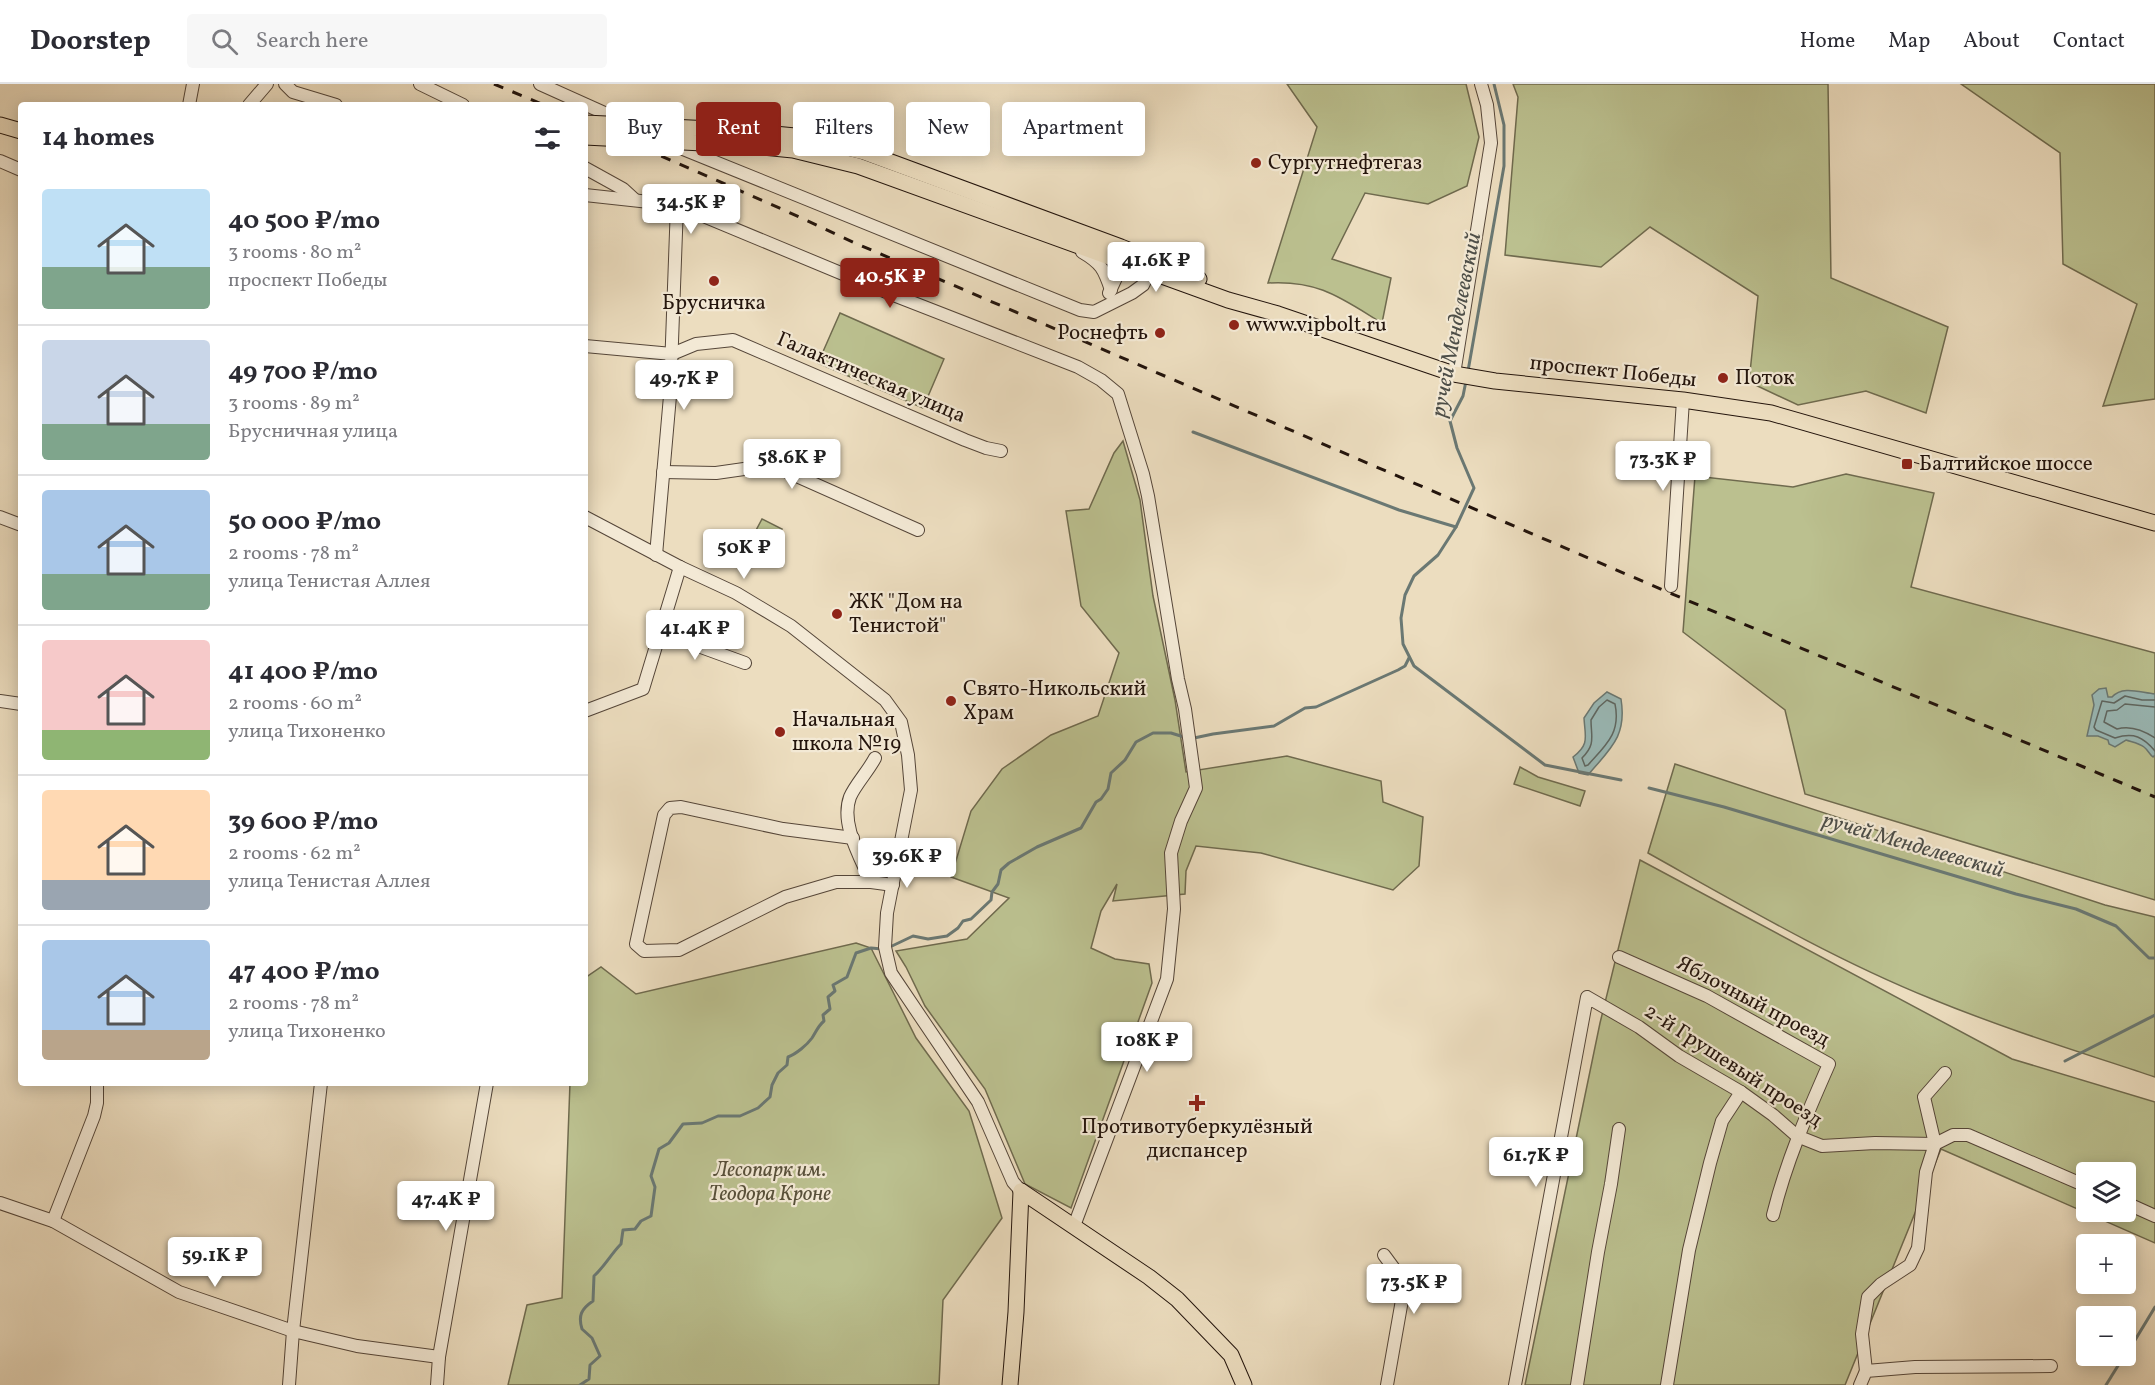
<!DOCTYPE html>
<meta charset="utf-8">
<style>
:root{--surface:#fff;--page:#f7f7f7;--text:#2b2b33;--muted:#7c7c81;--line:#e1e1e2;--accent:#8f2418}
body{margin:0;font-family:Vollkorn,serif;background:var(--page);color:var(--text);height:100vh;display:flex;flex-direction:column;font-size:22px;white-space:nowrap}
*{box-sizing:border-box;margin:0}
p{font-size:20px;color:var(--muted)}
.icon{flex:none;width:33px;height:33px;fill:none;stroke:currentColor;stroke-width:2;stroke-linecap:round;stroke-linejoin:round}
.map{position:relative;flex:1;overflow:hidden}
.sheet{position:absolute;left:18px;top:18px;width:570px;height:984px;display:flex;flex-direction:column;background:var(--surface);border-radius:6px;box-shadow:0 3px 15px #0003}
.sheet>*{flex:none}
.guide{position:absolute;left:606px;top:18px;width:570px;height:54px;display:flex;gap:12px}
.fabs{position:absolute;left:2076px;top:1078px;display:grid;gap:12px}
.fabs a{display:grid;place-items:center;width:60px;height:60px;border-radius:6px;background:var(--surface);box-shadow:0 3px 15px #0003;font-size:30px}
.price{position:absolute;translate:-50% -51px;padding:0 14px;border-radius:6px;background:#fff;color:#222;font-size:20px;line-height:39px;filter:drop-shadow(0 2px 3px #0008)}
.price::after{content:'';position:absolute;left:50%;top:36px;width:18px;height:14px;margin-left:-9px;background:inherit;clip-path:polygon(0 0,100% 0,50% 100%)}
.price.current{background:var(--accent);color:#fff}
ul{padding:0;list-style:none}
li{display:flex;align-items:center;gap:18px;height:150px;padding:0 24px}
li+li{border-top:2px solid var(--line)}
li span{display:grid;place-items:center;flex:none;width:168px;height:120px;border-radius:6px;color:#555}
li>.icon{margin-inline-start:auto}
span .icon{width:72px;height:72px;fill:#fffc;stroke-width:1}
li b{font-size:26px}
h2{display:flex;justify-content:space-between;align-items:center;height:72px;padding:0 24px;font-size:26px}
.tag{padding:0 21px;border-radius:6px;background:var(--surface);box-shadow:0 3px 15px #0003;font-size:21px;line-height:54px}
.tag.current{background:var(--accent);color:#fff}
header{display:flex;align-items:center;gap:36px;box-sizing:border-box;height:84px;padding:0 30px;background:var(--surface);border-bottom:2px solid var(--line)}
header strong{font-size:28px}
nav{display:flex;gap:33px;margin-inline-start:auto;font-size:21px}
.search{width:420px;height:54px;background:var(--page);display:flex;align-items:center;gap:15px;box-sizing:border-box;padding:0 21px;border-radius:6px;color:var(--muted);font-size:22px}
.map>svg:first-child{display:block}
.green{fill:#bbc08f;stroke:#6f6a4e;stroke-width:1.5;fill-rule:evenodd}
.water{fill:#9abab8;stroke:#6a7873;stroke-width:1.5}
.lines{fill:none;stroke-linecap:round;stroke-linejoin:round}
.shore{stroke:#5e6762;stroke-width:1.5}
.stream{stroke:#6a7873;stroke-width:3}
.minor-casing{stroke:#554639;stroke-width:14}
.major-casing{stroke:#23140c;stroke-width:17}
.minor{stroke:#f3e9d5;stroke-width:12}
.major{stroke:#ecddbf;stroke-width:15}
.rail{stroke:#23140c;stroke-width:3;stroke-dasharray:10 10;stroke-linecap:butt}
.major-bridge-casing{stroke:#23140c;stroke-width:17;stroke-linecap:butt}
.major-bridge{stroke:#ecddbf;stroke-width:15}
.poi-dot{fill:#8f2418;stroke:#f3e9d5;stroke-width:2}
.labels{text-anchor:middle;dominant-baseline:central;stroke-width:4.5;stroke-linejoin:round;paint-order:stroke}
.poi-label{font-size:21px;fill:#23140c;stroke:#f3e9d5;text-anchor:start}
.street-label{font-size:21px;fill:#23140c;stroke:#f3e9d5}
.park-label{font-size:21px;font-style:italic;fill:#58503a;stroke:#f3e9d5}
.water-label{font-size:22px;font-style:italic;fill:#4d4e48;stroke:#f3e9d5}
</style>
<header>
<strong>Doorstep</strong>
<div class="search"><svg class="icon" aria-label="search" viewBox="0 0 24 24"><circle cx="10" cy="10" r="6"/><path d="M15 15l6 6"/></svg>Search here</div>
<nav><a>Home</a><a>Map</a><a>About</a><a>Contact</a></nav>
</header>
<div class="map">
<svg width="2155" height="1301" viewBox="0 0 2155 1301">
<rect width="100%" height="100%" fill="#ecddbf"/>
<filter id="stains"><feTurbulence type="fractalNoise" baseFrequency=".00333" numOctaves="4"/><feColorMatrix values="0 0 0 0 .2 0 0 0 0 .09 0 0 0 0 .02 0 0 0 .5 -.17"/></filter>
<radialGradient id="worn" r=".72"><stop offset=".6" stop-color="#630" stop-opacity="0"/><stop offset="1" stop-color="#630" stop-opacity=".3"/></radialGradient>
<g class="green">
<path d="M1287 0H1466L1479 53 1467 102 1428 120 1365 109 1332 175 1391 194 1382 239C1341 214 1319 196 1268 199L1317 43Z"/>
<polygon points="1513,0 1828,0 1831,194 1948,243 1926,329 1866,307 1798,321 1749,298 1758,212 1650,143 1601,183 1505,171 1518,13"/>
<polygon points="1961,0 2155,0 2155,315 2103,322 2137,220 2063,180 2060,69"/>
<polygon points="840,229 944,275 923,324 818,279"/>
<polygon points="1123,357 1140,416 1153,512 1175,616 1186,688 1287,672 1381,697 1383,718 1423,733 1419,782 1393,806 1261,769 1196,762 1186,787 1185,810 1113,817 1117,800 1101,827 1091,864 1115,875 1149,880 1152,899 1071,1124 1025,1100 985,1005 925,922 906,883 896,867 967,855 1009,814 951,793 971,727 1002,685 1051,651 1098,632 1119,569 1081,522 1066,427 1089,425 1114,369"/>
<polygon points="1846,390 1934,409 1911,503 2155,569 2155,816 1805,710 1785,626 1683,548 1695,392 1793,403"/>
<polygon points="762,435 782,445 773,462 753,452"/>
<path d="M1675 680 2105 821 2155 833V993C2080 968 2005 945 1932 915 1833 875 1741 821 1648 769Z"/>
<polygon points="1520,683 1538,693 1585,707 1580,722 1514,700"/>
<path d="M1640 776 2012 975 2155 1018V1159L1941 1065 1845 1301H1525L1600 939ZM2086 1089H2126V1128H2086Z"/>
<polygon points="856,859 871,864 916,954 969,1027 1002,1134 943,1216 939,1301 508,1301 527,1221 562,1214 570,999 585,999 585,894 601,883 636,910"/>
</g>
<g class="water">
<path d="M2106 604 2108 613H2112C2123 601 2141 609 2155 610V671L2153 673C2149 670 2148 666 2144 663 2139 659 2132 658 2126 656L2115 663 2109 660 2108 656 2098 652H2087L2094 621 2092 611 2099 605Z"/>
<path d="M1607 608 1621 615C1627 652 1611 664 1588 691L1579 689 1573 673C1590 660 1585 653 1584 634L1594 619Z"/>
</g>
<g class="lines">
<g class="shore">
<path d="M1607 616 1615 620C1621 649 1606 661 1588 681L1585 682 1582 674C1596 660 1591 653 1591 636L1599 623Z"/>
<path d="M2155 616H2142L2125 612 2114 619 2102 617 2094 643 2096 646 2115 654C2134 648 2143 653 2155 667"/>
<path d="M2155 623 2125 620 2117 626 2107 627 2104 638 2117 645C2131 641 2143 646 2155 654"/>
</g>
<g class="stream">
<polyline points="1468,287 1504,82 1504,41 1494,0"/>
<polyline points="1466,297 1463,312 1450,337 1457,364 1474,404 1456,443 1438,471 1414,492 1405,511 1401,534 1403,560 1414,582 1545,681 1621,696"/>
<polyline points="1193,348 1399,426 1456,443"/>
<polyline points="1194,654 1213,650 1274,642 1305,624 1316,623 1398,586 1405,582 1409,574"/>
<polyline points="1649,704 1724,723 2016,810 2076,825 2116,842 2149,874 2155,874"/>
<polyline points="892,862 913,852 928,855 947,852 958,844 963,837 971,835 991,816 992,808 998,800 1001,786 1009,779 1037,763 1081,744 1096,718 1101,715 1108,705 1111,689 1125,676 1136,658 1153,649 1171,649 1184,653"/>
<polyline points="2065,977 2155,931"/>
<polyline points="2126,1271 2155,1223"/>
<path d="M580 1301 589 1295 590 1281 600 1272 592 1254 582 1245C578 1232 581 1225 593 1217L594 1192C605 1182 611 1170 621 1160L623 1146 635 1145 641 1137 651 1132 655 1103 651 1092 659 1065 669 1059 683 1040 702 1039 718 1032H740L758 1024 770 1013 772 1001 778 989 787 981 788 973C796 970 807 961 812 954 816 948 818 942 824 937L823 931 830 925 828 913 835 907 833 901 847 893 856 869 871 864 882 865"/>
<polyline points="2106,1301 2124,1272"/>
</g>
<g class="minor-casing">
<g id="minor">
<polyline points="285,0 293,8 336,21"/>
<polyline points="420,0 463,21"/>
<polyline points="540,0 611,32"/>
<polyline points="189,21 193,0"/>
<polyline points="249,21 267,0"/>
<polyline points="683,65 1080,226 1094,228 1132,209 1143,201 1150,187"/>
<polyline points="0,77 21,86"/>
<polyline points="585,84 623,105 635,116"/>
<polyline points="585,111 677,121 896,212 1078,283 1101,296 1118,310 1143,390 1148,412 1178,595 1185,625 1196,704 1181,737 1171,769 1174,825 1167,895 1074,1142"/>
<path d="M1082 168C1101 179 1104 185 1111 206"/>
<polyline points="1109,209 1127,170"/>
<polyline points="585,262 672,270 696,260 733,256 965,356 986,364 1001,367"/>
<polyline points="1454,290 1491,59 1487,21 1481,0"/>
<polyline points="663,388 716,389 772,381 918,446"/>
<polyline points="0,433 21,441"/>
<polyline points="585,433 680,483 736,509 791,542 885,616 901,638 908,671 911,706 887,829 885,863 891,889 978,1018 1013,1098 1021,1107"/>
<polyline points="656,471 670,312 677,121"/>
<polyline points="1671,502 1683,316"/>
<polyline points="663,540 701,563 745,579"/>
<polyline points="0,617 21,620"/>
<polyline points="585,627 643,605 680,483"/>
<path d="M875 674C869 686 855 701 850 713 840 740 861 774 871 798L893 801"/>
<polyline points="853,754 783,745 681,723 670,724 664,731 636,860 644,867 679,866 785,813 836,798 871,798"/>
<path d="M1619 873 1707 912 1829 980C1807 1030 1786 1078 1773 1131"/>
<polyline points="0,1119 53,1137 179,1208 293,1247 357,1262 439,1273"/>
<polyline points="2126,1119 2155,1132"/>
<polyline points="53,1137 94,1032 97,1019 97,999"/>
<polyline points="1384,1171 1398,1190 1402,1216 1387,1301"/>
<polyline points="1866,1287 1862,1250 1868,1213 1881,1200 1910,1181 1918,1164 1926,1088 1935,1060 1924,1013 1945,989"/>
<polyline points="289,1301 293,1247 321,999"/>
<polyline points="437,1301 439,1273 487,999"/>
<polyline points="1515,1301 1587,913 1639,943 1679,972 1741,1008 1773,1031 1797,1052 1822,1062 1875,1059 1935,1060 1953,1051 1968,1051 2086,1102"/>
<polyline points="1577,1301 1598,1168 1611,1100 1619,1045"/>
<polyline points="1667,1301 1689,1166 1710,1079 1722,1037 1741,1008"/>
<polyline points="1860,1301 1866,1287 1915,1283 2051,1282"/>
</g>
</g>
<g class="major-casing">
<g id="major">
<polyline points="0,41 21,47"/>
<polyline points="733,46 795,52 864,68 1121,163 1199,195"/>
<polyline points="742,61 793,66 858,82 1228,216 1278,230 1454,290 1495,297 1683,316 1771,329 2155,439"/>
<polyline points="1021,1107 1149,1193 1177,1215 1231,1271 1244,1301"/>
<polyline points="1010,1301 1016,1228 1021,1107"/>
</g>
</g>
<use href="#minor" class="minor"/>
<use href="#major" class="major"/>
<g class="rail">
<polyline points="494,0 544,21"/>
<polyline points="643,64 784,126 855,159 1670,509 2155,713"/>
</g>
<g class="major-bridge-casing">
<g id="major-bridge">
<polyline points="585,39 733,46"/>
<polyline points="585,53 742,61"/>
</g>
</g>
<use href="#major-bridge" class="major-bridge"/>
</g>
<g class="poi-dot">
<circle cx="1256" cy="79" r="6"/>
<circle cx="714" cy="197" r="6"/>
<circle cx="1234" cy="241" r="6"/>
<circle cx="1160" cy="249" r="6"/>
<circle cx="1723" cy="294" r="6"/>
<rect x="1901" y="374" width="12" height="12" rx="3"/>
<circle cx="837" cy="530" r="6"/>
<circle cx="951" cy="617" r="6"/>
<circle cx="780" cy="648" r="6"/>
<path d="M1194 1010h6v6h6v6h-6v6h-6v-6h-6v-6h6z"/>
</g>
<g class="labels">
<g class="poi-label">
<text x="1268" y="79">Сургутнефтегаз</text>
<text x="714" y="219" text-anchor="middle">Брусничка</text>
<text x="1246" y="241">www.vipbolt.ru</text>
<text x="1148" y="249" text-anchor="end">Роснефть</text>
<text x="1735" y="294">Поток</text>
<text x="1919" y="380">Балтийское шоссе</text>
<text x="849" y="518">ЖК "Дом на<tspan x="849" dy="24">Тенистой"</tspan></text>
<text x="963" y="605">Свято-Никольский<tspan x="963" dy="24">Храм</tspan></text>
<text x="792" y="636">Начальная<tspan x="792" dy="24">школа №19</tspan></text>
<text x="1197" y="1043" text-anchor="middle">Противотуберкулёзный<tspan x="1197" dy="24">диспансер</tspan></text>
</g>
<g class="street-label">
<text transform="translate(1613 288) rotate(6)">проспект Победы</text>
<text transform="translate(871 294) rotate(23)">Галактическая улица</text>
<text transform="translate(1753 918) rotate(28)">Яблочный проезд</text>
<text transform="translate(1733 982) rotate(33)">2-й Грушевый проезд</text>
</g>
<g class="park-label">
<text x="770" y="1086">Лесопарк им.<tspan x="770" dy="24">Теодора Кроне</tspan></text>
</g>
<g class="water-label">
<text transform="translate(1457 241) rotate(-79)">ручей Менделеевский</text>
<text transform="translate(1913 762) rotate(16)">ручей Менделеевский</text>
</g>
</g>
<rect width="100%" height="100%" filter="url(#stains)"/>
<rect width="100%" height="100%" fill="url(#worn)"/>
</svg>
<div class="fabs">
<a><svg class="icon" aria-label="layers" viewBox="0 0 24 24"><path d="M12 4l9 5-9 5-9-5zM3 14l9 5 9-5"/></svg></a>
<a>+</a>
<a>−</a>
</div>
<b class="price" style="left:691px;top:151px">34.5K ₽</b>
<b class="price" style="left:1156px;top:209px">41.6K ₽</b>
<b class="price current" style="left:890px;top:225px">40.5K ₽</b>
<b class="price" style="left:684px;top:327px">49.7K ₽</b>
<b class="price" style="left:792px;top:406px">58.6K ₽</b>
<b class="price" style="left:1663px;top:408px">73.3K ₽</b>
<b class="price" style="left:744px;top:496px">50K ₽</b>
<b class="price" style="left:695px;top:577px">41.4K ₽</b>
<b class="price" style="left:907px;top:805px">39.6K ₽</b>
<b class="price" style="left:1147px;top:989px">108K ₽</b>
<b class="price" style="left:1536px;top:1104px">61.7K ₽</b>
<b class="price" style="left:446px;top:1148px">47.4K ₽</b>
<b class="price" style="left:215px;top:1204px">59.1K ₽</b>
<b class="price" style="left:1414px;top:1231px">73.5K ₽</b>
<div class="guide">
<a class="tag">Buy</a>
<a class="tag current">Rent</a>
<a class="tag">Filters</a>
<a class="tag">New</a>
<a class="tag">Apartment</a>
</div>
<section class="sheet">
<h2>14 homes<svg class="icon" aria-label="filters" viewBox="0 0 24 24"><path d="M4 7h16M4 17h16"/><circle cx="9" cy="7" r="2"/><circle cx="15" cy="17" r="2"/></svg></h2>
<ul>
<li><span style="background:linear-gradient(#bfe0f5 65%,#7fa58c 0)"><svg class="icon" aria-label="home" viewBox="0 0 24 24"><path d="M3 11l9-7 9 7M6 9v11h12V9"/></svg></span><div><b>40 500 ₽/mo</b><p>3 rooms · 80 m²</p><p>проспект Победы</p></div></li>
<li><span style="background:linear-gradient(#c9d6e8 70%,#7fa58c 0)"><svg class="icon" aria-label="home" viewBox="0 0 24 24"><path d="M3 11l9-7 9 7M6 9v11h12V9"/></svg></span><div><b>49 700 ₽/mo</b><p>3 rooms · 89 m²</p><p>Брусничная улица</p></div></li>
<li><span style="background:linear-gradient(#a9c7e8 70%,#7fa58c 0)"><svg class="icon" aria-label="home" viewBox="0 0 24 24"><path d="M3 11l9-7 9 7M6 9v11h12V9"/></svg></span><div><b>50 000 ₽/mo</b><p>2 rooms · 78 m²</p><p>улица Тенистая Аллея</p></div></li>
<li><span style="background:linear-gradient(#f6c9c9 75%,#8fb573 0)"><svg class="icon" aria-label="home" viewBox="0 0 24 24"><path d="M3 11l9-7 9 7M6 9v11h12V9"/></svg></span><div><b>41 400 ₽/mo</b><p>2 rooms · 60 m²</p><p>улица Тихоненко</p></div></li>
<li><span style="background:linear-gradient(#ffd9b3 75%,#9aa5b1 0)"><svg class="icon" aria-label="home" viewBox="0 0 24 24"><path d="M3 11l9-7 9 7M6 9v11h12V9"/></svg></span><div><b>39 600 ₽/mo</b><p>2 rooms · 62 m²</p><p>улица Тенистая Аллея</p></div></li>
<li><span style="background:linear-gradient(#a9c7e8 75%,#b9a48a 0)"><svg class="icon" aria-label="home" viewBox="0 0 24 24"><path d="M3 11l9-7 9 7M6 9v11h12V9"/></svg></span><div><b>47 400 ₽/mo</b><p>2 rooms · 78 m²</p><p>улица Тихоненко</p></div></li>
</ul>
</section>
</div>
